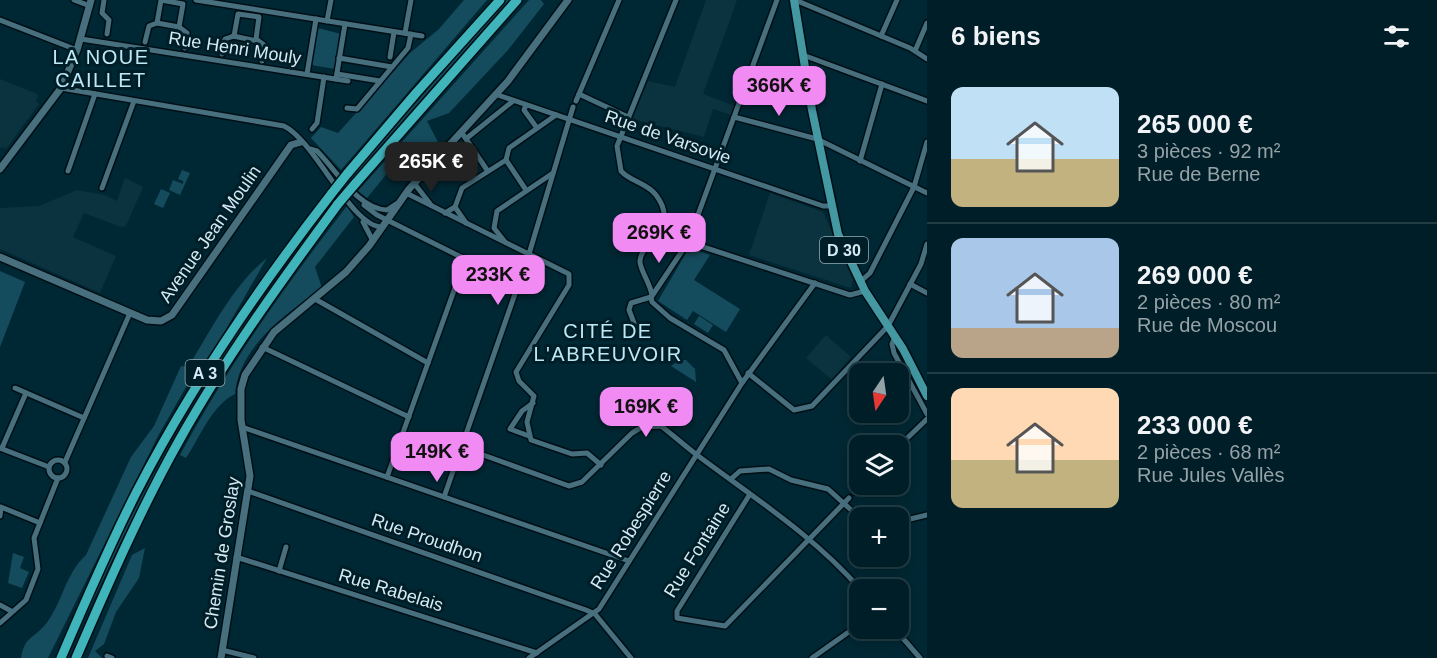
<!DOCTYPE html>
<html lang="fr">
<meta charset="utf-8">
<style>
:root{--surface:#001e27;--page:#0e2b33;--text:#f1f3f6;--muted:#95a2a7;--line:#223c44;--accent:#f28af3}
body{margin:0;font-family:Helvetica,sans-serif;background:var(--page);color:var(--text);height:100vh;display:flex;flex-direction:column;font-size:22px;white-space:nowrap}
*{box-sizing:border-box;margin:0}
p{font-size:20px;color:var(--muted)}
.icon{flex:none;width:33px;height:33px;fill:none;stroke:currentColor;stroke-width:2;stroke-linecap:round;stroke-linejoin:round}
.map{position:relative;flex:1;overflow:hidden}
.drawer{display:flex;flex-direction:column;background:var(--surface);width:510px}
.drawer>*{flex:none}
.needle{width:39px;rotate:193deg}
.tools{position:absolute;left:849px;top:363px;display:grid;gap:12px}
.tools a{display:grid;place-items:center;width:60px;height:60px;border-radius:12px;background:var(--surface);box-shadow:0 3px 15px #0003,0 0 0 2px var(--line);font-size:30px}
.price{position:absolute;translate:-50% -51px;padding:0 14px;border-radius:12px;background:var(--accent);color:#111;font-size:20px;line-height:39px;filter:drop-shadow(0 2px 3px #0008)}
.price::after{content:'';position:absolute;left:50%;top:36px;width:18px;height:14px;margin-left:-9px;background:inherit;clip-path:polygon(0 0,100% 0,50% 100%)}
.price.on{background:#222;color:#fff}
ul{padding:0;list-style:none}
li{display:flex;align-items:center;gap:18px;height:150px;padding:0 24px}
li+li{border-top:2px solid var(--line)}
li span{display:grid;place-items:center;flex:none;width:168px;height:120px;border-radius:12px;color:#555}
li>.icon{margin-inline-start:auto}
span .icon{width:72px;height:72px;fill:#fffc;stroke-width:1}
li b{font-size:26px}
h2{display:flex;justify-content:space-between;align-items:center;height:72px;padding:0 24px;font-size:26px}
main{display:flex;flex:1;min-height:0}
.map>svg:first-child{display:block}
.built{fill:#0a333f}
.green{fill:#154c5d}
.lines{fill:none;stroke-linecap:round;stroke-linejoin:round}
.minor-casing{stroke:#000f16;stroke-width:8}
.tertiary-casing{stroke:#000f16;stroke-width:10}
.primary-casing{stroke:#000f16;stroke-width:11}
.motorway-casing{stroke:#000f16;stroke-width:12}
.minor{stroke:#476f7d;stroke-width:5}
.tertiary{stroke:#476f7d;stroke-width:7}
.primary{stroke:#4398a2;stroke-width:8}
.motorway{stroke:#40b4bb;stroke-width:9}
.motorway-bridge-casing{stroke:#000f16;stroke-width:12;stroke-linecap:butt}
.motorway-bridge{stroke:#40b4bb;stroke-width:9}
.labels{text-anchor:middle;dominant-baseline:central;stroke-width:6;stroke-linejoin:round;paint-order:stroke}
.shield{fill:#001e27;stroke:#95adb5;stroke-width:1.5}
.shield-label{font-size:16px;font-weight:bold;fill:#d5eaf2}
.street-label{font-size:18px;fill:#d5eaf2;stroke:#001e27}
.neighbourhood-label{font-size:20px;letter-spacing:1.5px;fill:#bde8f8;stroke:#001e27}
</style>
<main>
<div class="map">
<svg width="927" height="658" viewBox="0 0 927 658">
<rect width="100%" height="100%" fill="#002834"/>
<g class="built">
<polygon points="706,0 737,0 703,94 734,106 731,115 713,109 704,137 632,119 648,81 675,87"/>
<polygon points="0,79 37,94 38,97 36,101 39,104 6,149 2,147 0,149"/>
<polygon points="125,178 143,187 126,226 121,227 84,213 73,237 116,256 100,293 0,249 0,208 39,206 77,190 104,195 117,201"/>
<polygon points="770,193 823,212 853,280 851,288 749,255"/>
<polygon points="826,335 851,357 832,380 806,358"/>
</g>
<g class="green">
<polygon points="464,0 487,0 341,170 311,138 321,127 338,133 410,53 439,29"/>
<polygon points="506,0 509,0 368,160 285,263 344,185"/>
<polygon points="529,0 541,0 544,4 508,50 449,113 427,121 440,146 416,170 402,155 367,198 358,191"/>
<polygon points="318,28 341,34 335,69 311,65"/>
<polygon points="182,170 190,173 180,195 169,190 173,180 183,184 183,181 178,179"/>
<polygon points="161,189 170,193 163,208 154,204"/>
<path d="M347 206 354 217 315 267 322 288C286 314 239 346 235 394 212 405 200 437 186 458L180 455C228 366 285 286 347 206Z"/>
<polygon points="689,248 710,255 694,280 740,309 726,332 693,311 687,320 658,301"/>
<path d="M267 258 206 364 190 380 158 436 48 658H21C25 636 32 640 45 625 62 604 65 574 86 555L131 457 154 426 181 366 188 367C212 329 232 286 267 258Z"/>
<path d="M279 269 172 441 122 539 66 658C124 518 194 394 279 269Z"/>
<polygon points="0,271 25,282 0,347"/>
<polygon points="699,316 713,325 708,333 694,324"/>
<polygon points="680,360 686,360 695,369 696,382 671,366"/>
<polygon points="145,548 139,578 116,612 104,644 95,651 102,658 88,658 132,555"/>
<polygon points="13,553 24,557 20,568 29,572 22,588 8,583"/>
</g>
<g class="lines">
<g class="minor-casing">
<g id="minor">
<polyline points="74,0 90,6"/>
<polyline points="104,0 102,13 109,20 107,34"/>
<polyline points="196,0 422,36"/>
<polyline points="795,0 910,48 927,59"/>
<polyline points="0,20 77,50"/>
<polyline points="327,21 331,0"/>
<polyline points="157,23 179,27"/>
<polyline points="405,33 411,0"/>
<polyline points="233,36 257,41"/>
<polyline points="881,36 897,0"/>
<polyline points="81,39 348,81"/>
<polyline points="145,42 149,26 157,23 161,0 183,4 179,27 187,33 185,48"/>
<polyline points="915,51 927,23"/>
<polyline points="222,54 225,39 234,36 238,14 259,17 256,39 264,45 262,61"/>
<polyline points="803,55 927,101"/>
<polyline points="390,57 394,32"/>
<polyline points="339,58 392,67"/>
<polyline points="307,74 316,19"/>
<polyline points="337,74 380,81"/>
<polyline points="336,79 345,24"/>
<path d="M61 88 284 126C315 141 351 227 382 227"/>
<polyline points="495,94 823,206 831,206"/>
<polyline points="579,94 628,117"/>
<polyline points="576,101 619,0"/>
<polyline points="526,105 524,110 537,128"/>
<polyline points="347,108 357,109 408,48 411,34"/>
<polyline points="734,117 817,139 927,193"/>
<polyline points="312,129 317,123 324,77"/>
<polyline points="462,133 487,170"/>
<polyline points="467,138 513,101"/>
<path d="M310 149 317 151C337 171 358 209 387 210L396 204"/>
<polyline points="506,160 526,190"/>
<polyline points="860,161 882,84"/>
<polyline points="68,171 95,94"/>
<polyline points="414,183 431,205"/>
<polyline points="102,188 134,101"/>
<polyline points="405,194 406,193 569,274 569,285 516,372 519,381 534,396 527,422 531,440 572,454 587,453 601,465"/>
<polyline points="364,205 377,215 517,285"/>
<polyline points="455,207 466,223"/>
<polyline points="445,213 455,207 462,188 506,160 509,148 556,115"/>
<polyline points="363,222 373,241"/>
<polyline points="505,242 494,228 497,211 553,173"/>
<polyline points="688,242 850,295 865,291"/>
<polyline points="861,281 870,273 914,187 927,142"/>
<polyline points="910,284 927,293"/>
<path d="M652 295C650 283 639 268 640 261 641 241 681 228 656 195 647 183 631 182 621 171L617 146 676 0"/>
<polyline points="652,296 688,242 777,0"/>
<polyline points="651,297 652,302 670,318 724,350 742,383"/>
<polyline points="315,299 428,363"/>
<polyline points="636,328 629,310 631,303 651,297"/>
<polyline points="895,337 892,344 894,353 927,414"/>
<polyline points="262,347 409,417"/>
<polyline points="748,373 794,410 812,406 888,326 921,264 927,244"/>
<polyline points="15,388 84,418"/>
<polyline points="242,427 629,561"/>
<polyline points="529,436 510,429 522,411 533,403"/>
<path d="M461 447 569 486 582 482 632 433 642 427 661 426C673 435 685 446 697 455 754 498 813 535 861 590"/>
<polyline points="898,447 927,419"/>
<polyline points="0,448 49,467"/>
<polyline points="2,448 26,393"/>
<circle cx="58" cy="469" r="9"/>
<polyline points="65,462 130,313"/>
<polyline points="387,477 465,260"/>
<polyline points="731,479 740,471 769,469 791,480 828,489 860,518"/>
<polyline points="248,491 586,610 595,614 631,658"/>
<polyline points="854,492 862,484"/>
<polyline points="750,494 677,611 677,618 725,626 849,498"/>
<polyline points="444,497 529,254 573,107"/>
<polyline points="0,516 1,507 40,523"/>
<polyline points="898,522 927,515"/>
<polyline points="236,557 537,653"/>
<polyline points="279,571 286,547"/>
<polyline points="0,605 11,611"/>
<polyline points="0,623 26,600 38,569 34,538 58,478"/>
<polyline points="894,628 920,658"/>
<polyline points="222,650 254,658"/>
<polyline points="107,656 112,658"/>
<polyline points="529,658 599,609 742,383 815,283"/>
<polyline points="812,658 860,624"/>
</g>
</g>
<g class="tertiary-casing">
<g id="tertiary">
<polyline points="0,169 61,88 77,50 91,0"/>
<polyline points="0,257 147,320 161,321 172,315 291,145 301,142"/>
<polyline points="221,658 250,476 241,420 241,389 245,375 274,332 346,272 369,246 409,189 508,81 568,0"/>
</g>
</g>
<g class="primary-casing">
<polyline id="primary" points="794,0 812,110 838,234 865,291 903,349 927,396"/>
</g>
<g class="motorway-casing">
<g id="motorway">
<polyline points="347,174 417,92 500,0"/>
<polyline points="355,184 517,0"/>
<path d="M61 658C85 602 109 546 137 491 191 386 259 287 332 193"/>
<path d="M76 658C108 584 140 510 180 439 226 357 282 280 338 204"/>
</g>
</g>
<use href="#minor" class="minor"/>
<use href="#tertiary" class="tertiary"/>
<use href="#primary" class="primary"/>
<use href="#motorway" class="motorway"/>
<g class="motorway-bridge-casing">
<g id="motorway-bridge">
<polyline points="332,193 347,174"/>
<polyline points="338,204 355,184"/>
</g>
</g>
<use href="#motorway-bridge" class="motorway-bridge"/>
</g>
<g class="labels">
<g class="shield">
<rect x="820" y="237" width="48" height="26" rx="4.5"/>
<rect x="185.5" y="360" width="39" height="26" rx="4.5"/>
</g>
<g class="shield-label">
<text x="844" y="250">D 30</text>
<text x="205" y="373">A 3</text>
</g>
<g class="street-label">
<text transform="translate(235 48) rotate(9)">Rue Henri Mouly</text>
<text transform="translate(668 137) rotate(19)">Rue de Varsovie</text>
<text transform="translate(210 234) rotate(-55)">Avenue Jean Moulin</text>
<text transform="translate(631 530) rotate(-58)">Rue Robespierre</text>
<text transform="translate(427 538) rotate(19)">Rue Proudhon</text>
<text transform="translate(697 550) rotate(-58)">Rue Fontaine</text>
<text transform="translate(222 553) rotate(-81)">Chemin de Groslay</text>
<text transform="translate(391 590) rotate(17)">Rue Rabelais</text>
</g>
<g class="neighbourhood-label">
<text x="101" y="57">LA NOUE<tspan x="101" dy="23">CAILLET</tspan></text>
<text x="608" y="331">CITÉ DE<tspan x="608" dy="23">L'ABREUVOIR</tspan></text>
</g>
</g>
</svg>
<div class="tools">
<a><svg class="needle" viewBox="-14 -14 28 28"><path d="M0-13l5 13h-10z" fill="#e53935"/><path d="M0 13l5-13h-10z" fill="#95a2a7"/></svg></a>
<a><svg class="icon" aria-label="layers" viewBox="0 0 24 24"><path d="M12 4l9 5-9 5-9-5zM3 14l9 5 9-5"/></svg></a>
<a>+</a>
<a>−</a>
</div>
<b class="price" style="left:779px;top:117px">366K €</b>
<b class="price on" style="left:431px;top:193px">265K €</b>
<b class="price" style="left:659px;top:264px">269K €</b>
<b class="price" style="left:498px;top:306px">233K €</b>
<b class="price" style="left:646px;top:438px">169K €</b>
<b class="price" style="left:437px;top:483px">149K €</b>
</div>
<section class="drawer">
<h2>6 biens<svg class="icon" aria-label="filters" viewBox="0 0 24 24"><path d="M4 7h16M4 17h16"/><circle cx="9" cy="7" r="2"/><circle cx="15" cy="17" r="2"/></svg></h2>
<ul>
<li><span style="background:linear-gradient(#bfe0f5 60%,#c2b280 0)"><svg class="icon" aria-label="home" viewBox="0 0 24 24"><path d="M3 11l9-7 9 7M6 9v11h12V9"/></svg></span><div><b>265 000 €</b><p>3 pièces · 92 m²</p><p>Rue de Berne</p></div></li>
<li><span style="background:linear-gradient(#a9c7e8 75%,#b9a48a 0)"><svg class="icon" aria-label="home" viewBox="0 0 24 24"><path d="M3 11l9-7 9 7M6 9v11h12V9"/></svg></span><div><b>269 000 €</b><p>2 pièces · 80 m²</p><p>Rue de Moscou</p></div></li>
<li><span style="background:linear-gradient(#ffd9b3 60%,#c2b280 0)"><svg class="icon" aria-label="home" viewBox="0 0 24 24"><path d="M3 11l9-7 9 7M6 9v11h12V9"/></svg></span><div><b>233 000 €</b><p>2 pièces · 68 m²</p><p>Rue Jules Vallès</p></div></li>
</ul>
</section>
</main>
